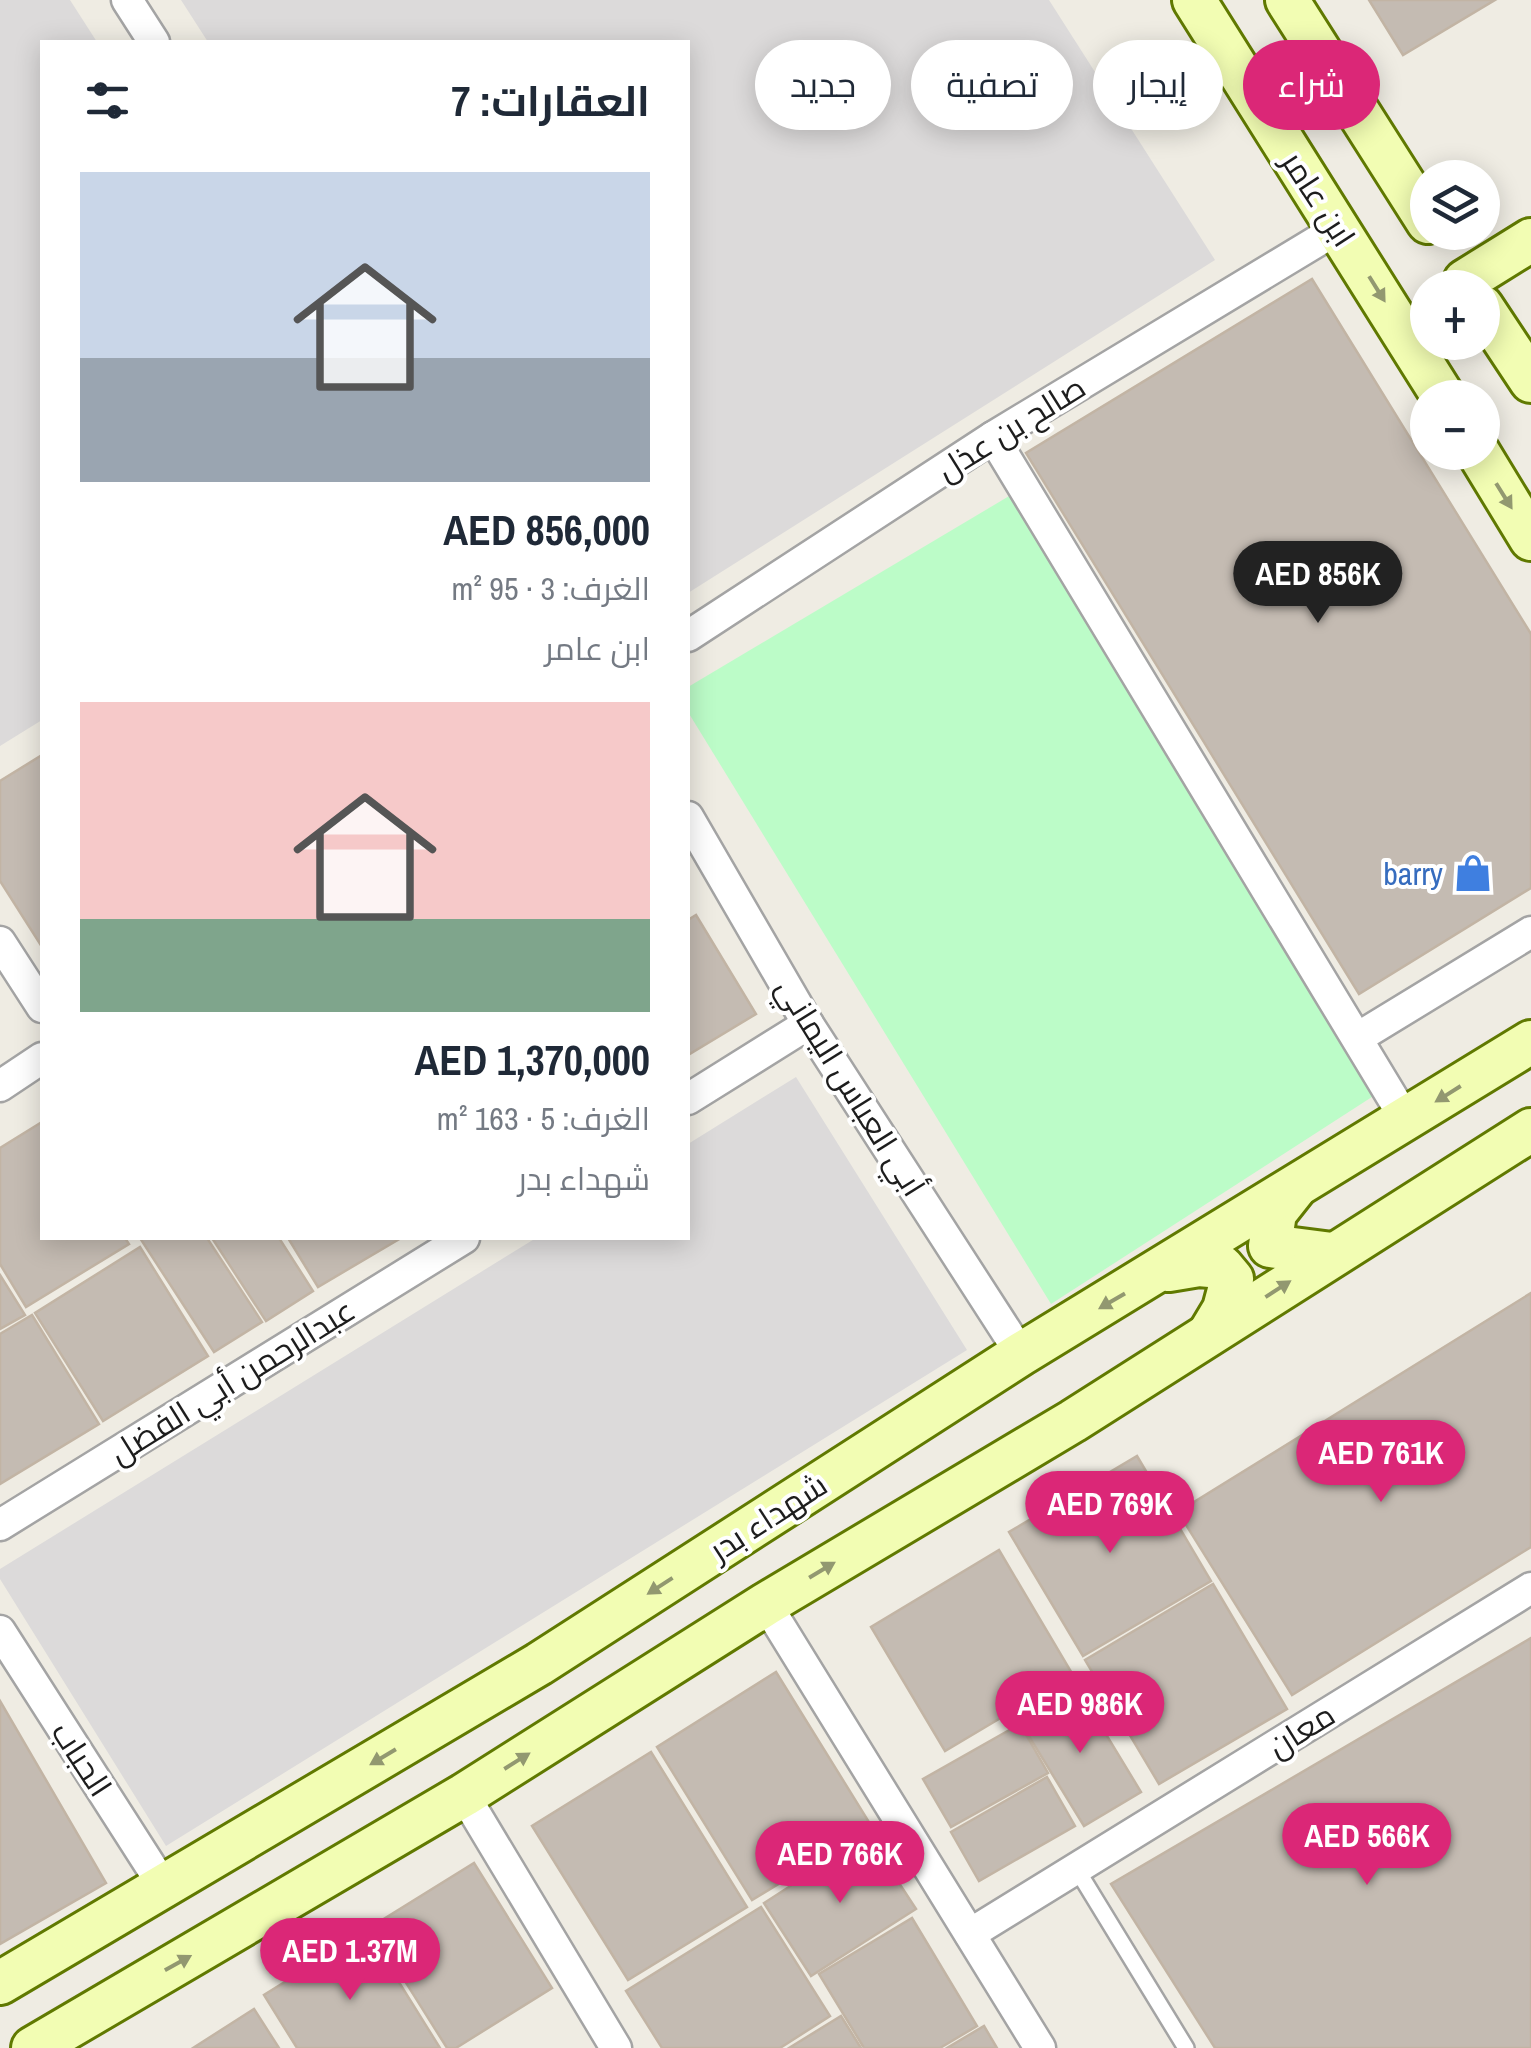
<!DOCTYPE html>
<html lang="ar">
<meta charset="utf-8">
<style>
:root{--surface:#fff;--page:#f6f6f7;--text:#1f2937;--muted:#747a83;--accent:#db2777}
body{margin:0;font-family:"Archivo Narrow",Cairo,sans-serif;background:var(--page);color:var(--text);direction:rtl;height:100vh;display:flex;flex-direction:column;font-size:38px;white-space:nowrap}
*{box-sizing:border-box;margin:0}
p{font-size:32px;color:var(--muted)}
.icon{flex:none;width:55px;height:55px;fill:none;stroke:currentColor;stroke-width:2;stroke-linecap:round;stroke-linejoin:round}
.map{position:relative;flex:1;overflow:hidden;direction:ltr}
.drawer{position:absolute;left:40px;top:40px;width:650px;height:1200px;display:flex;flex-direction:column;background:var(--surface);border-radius:0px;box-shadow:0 5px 25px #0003;direction:rtl}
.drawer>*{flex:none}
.banner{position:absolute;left:720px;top:40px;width:660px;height:90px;direction:rtl;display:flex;gap:20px}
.fabs{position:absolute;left:1410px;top:160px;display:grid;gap:20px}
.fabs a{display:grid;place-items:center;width:90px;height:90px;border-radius:50%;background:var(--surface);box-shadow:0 5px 25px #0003;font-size:50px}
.price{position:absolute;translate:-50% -85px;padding:0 22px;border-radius:35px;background:var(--accent);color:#fff;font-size:32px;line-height:65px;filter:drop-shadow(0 2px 5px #0008)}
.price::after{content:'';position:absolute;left:50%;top:60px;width:30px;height:22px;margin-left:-15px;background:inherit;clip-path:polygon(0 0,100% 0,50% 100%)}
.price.selected{background:#222;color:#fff}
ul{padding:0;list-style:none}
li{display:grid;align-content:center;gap:20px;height:530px;padding:0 40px}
li span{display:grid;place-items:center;height:310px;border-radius:0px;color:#555}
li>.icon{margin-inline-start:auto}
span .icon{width:180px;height:180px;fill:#fffc;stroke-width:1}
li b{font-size:42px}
h2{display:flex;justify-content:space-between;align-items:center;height:120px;padding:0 40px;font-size:42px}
.pill{padding:0 35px;border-radius:45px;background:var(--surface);box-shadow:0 5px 25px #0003;font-size:35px;line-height:90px}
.pill.selected{background:var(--accent);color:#fff}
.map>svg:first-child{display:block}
.residential{fill:#dcdada}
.park{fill:#bcfcc8}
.building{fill:#c4bbb2;stroke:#c2b4a4;stroke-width:2.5}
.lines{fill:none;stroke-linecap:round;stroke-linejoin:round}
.lane-casing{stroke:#a4a4a4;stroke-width:20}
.street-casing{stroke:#a4a4a4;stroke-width:35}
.secondary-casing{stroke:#607900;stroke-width:48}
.lane{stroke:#fff;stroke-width:15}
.street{stroke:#fff;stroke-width:30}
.secondary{stroke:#f2fdb3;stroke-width:42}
.oneway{fill:#929870}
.labels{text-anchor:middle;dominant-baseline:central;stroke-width:8;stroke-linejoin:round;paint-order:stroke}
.street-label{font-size:32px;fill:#1d1d1d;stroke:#fff}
.shop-label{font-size:32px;fill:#366cbe;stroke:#fff;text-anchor:end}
</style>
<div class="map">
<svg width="1531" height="2048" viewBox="0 0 1531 2048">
<rect width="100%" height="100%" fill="#efece3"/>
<g class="residential">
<polygon points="0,0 70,0 97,42 42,42 42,720 0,746"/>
<polygon points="181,0 1049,0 1215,260 688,593 688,42 208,42"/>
<polygon points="796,1077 967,1350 166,1846 0,1579 0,1569 536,1238 688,1238 688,1144"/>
</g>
<polygon class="park" points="1021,489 1375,1095 1051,1304 688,712 688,687"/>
<g class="building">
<polygon points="1369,0 1495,0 1403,55"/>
<polygon points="1312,279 1531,634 1531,888 1359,994 1026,453"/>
<polygon points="42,755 42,947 0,881 0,781"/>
<polygon points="696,915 756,1014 688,1055 688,920"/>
<polygon points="42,1122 42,1238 125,1238 129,1244 26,1307 0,1264 0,1148"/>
<polygon points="140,1238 207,1238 262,1322 214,1352"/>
<polygon points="212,1238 279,1238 313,1291 266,1321"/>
<polygon points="288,1238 401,1238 318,1287"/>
<polygon points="140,1247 208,1356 103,1421 35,1313"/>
<polygon points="0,1275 25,1315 0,1329"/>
<polygon points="1531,1293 1531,1547 1292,1695 1178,1512"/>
<polygon points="32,1315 99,1424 0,1484 0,1334"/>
<polygon points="1137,1456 1211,1581 1083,1656 1009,1532"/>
<polygon points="999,1550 1073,1675 945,1751 871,1627"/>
<polygon points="1213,1584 1287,1709 1159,1784 1085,1660"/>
<polygon points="1531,1638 1531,2048 1215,2048 1111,1884"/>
<polygon points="776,1672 872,1827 752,1900 657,1747"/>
<polygon points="1076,1685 1141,1792 1084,1826 1019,1720"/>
<polygon points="0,1701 106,1883 0,1944"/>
<polygon points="1020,1724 1048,1773 951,1827 923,1779"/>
<polygon points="651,1752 747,1907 628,1980 532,1826"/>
<polygon points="1047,1777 1075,1826 979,1881 951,1832"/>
<polygon points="868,1836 916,1909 811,1976 764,1903"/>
<polygon points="474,1863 552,1988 456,2048 447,2048 371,1927"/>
<polygon points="761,1907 830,2016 780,2048 662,2048 626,1991"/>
<polygon points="912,1918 977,2026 940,2048 864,2048 819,1974"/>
<polygon points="367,1931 440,2048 297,2048 264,1995"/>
<polygon points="254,2009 279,2048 193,2048"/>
<polygon points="841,2016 861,2048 789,2048"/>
<polygon points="984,2026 997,2048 947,2048"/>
</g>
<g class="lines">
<g class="lane-casing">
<polyline id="lane" points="1076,1868 1186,2048"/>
</g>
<g class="street-casing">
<g id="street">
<polyline points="127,0 154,42"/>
<polyline points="993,437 1406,1120"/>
<polyline points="688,636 993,437 1339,228"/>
<polyline points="688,817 808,1024 1021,1354"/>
<polyline points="0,942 42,1007"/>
<polyline points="1359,1037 1531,932"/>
<polyline points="0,1086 42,1058"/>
<polyline points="688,1099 808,1024"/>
<polyline points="0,1525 464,1238"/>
<polyline points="766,1604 1040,2048"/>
<polyline points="0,1631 164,1887"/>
<polyline points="464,1795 616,2048"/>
<polyline points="970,1934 1531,1588"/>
</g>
</g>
<g class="secondary-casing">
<g id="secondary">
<polyline points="1194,0 1444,398"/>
<polyline points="1287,0 1428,222"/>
<polyline points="1465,281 1531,240"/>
<polyline points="1482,307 1531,381"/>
<polyline points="1478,452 1531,539"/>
<polyline points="1294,1189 1275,1213 1270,1246 1332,1254"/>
<polyline points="1169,1270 1199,1265 1222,1267 1232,1279 1224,1309 1209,1334"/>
<polyline points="0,1983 539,1664 1021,1354 1531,1042"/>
<polyline points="33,2048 464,1795 766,1604 1073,1421 1531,1130"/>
</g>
</g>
<use href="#lane" class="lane"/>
<use href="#street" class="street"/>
<use href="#secondary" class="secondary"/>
</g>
<defs><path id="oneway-solid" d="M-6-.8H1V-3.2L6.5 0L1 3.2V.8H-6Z" transform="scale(2.5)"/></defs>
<g class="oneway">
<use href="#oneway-solid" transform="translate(1377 289) rotate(58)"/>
<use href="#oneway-solid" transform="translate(1504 496) rotate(58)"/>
<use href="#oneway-solid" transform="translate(1448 1094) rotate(148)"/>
<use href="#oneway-solid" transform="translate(1278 1289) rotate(-33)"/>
<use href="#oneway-solid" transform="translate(1112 1301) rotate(150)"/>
<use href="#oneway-solid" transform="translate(822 1570) rotate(-31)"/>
<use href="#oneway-solid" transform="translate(660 1586) rotate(147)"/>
<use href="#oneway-solid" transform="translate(383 1757) rotate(149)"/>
<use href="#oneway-solid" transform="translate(517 1761) rotate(-32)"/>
<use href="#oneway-solid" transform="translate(178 1963) rotate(-29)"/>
</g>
<defs>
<g id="shop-bare" transform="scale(3)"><path d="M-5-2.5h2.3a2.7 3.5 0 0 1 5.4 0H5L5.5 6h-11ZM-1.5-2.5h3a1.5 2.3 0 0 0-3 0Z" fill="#3f7fe0" stroke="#fff" stroke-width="2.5" paint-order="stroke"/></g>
</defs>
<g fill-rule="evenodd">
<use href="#shop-bare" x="1473" y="873"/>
</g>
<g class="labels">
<g class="street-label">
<text transform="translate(1319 199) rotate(57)">ابن عامر</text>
<text transform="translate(1011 428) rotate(-32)">صالح بن عذل</text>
<text transform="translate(851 1087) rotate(58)">أبي العباس اليماني</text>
<text transform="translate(232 1381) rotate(-32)">عبدالرحمن أبي الفضل</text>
<text transform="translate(768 1517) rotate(-33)">شهداء بدر</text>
<text transform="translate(1301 1730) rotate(-32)">معان</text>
<text transform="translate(82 1759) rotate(57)">الحباب</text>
</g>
<g class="shop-label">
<text x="1443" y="873">barry</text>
</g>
</g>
</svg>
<div class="fabs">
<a><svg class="icon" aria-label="layers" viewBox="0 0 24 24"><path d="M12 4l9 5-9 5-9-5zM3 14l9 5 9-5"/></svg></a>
<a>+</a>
<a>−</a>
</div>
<b class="price selected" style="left:1318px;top:626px">AED 856K</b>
<b class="price" style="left:1381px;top:1505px">AED 761K</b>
<b class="price" style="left:1110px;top:1556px">AED 769K</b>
<b class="price" style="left:1080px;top:1756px">AED 986K</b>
<b class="price" style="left:1367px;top:1888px">AED 566K</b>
<b class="price" style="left:840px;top:1906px">AED 766K</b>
<b class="price" style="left:350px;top:2003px">AED 1.37M</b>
<div class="banner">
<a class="pill selected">شراء</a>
<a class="pill">إيجار</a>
<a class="pill">تصفية</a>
<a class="pill">جديد</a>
</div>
<section class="drawer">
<h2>العقارات: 7<svg class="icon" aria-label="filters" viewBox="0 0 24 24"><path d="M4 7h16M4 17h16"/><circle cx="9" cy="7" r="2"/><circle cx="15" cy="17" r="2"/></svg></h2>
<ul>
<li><span style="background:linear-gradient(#c9d6e8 60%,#9aa5b1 0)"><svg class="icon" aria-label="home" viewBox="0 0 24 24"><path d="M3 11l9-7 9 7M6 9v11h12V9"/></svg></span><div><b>AED 856,000</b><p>الغرف: 3 · 95 m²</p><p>ابن عامر</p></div></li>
<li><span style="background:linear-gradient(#f6c9c9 70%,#7fa58c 0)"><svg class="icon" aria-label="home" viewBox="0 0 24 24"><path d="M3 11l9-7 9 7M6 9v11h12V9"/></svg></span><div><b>AED 1,370,000</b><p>الغرف: 5 · 163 m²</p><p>شهداء بدر</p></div></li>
</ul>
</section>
</div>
